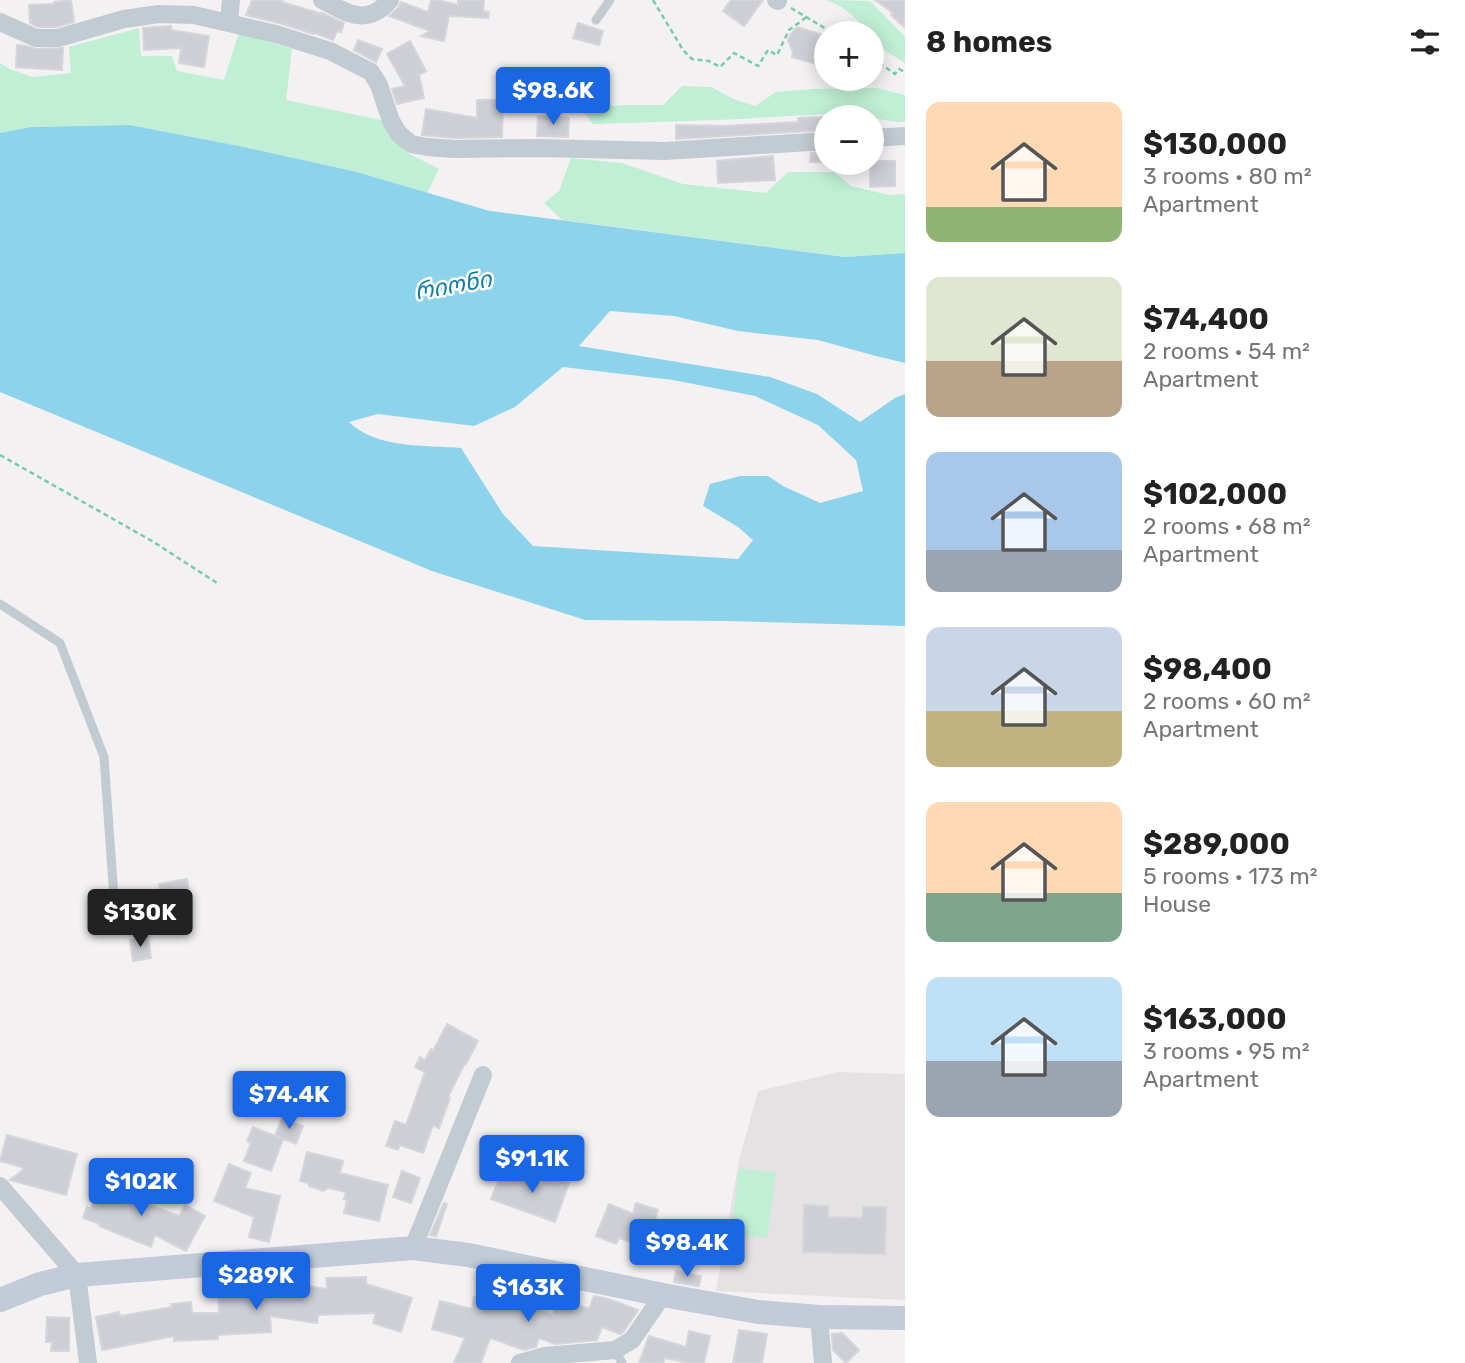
<!DOCTYPE html>
<meta charset="utf-8">
<style>
:root{--surface:#fff;--page:#f2f2f2;--text:#222;--muted:#767676;--accent:#1b66e3}
body{margin:0;font-family:Rubik,"Noto Sans Georgian",sans-serif;background:var(--page);color:var(--text);height:100vh;display:flex;flex-direction:column;font-size:26px;white-space:nowrap}
*{box-sizing:border-box;margin:0}
p{font-size:23px;color:var(--muted)}
.icon{flex:none;width:38px;height:38px;fill:none;stroke:currentColor;stroke-width:2;stroke-linecap:round;stroke-linejoin:round}
.map{position:relative;flex:1;overflow:hidden}
.drawer{display:flex;flex-direction:column;background:var(--surface);width:560px}
.drawer>*{flex:none}
.controls{position:absolute;left:814px;top:21px;display:grid;gap:14px}
.controls a{display:grid;place-items:center;width:70px;height:70px;border-radius:50%;background:var(--surface);box-shadow:0 4px 18px #0003;font-size:35px}
.price{position:absolute;translate:-50% -60px;padding:0 16px;border-radius:7px;background:var(--accent);color:#fff;font-size:23px;line-height:46px;filter:drop-shadow(0 2px 4px #0008)}
.price::after{content:'';position:absolute;left:50%;top:42px;width:21px;height:16px;margin-left:-10px;background:inherit;clip-path:polygon(0 0,100% 0,50% 100%)}
.price.active{background:#222;color:#fff}
ul{padding:0;list-style:none}
li{display:flex;align-items:center;gap:21px;height:175px;padding:0 21px}
li span{display:grid;place-items:center;flex:none;width:196px;height:140px;border-radius:14px;color:#555}
li>.icon{margin-inline-start:auto}
span .icon{width:84px;height:84px;fill:#fffc;stroke-width:1}
li b{font-size:30px}
h2{display:flex;justify-content:space-between;align-items:center;height:84px;padding:0 21px;font-size:30px}
main{display:flex;flex:1;min-height:0}
.map>svg:first-child{display:block}
.education{fill:#e4e2e3}
.green{fill:#c0efd5}
.water{fill:#8ed3ec;fill-rule:evenodd}
.building{fill:#cdcfd5;stroke:#d5d6dc;stroke-width:2}
.lines{fill:none;stroke-linecap:round;stroke-linejoin:round}
.path{stroke:#78cda8;stroke-width:2.5;stroke-dasharray:5 3.5;stroke-linecap:butt}
.service{stroke:#c2cad2;stroke-width:9}
.minor{stroke:#c2cad2;stroke-width:18}
.secondary{stroke:#c2cbd7;stroke-width:24}
.labels{text-anchor:middle;dominant-baseline:central;stroke-width:5;stroke-linejoin:round;paint-order:stroke}
.water-label{font-size:23px;font-style:italic;fill:#0d7ca4;stroke:#fff}
</style>
<main>
<div class="map">
<svg width="905" height="1363" viewBox="0 0 905 1363">
<rect width="100%" height="100%" fill="#f3f1f1"/>
<polygon class="education" points="839,1072 905,1074 905,1300 716,1291 739,1160 758,1091"/>
<g class="green">
<path d="M825 0 870 1 905 37V63L881 48 872 37V33H868C859 19 841 4 825 0Z"/>
<polygon points="139,28 141,56 172,56 177,71 224,80 239,32 292,49 286,100 381,120 404,151 439,169 427,193 353,171 239,146 130,125 31,127 0,133 0,63 10,69 32,77 71,73 69,47"/>
<polygon points="682,86 711,87 734,99 755,106 776,92 813,89 877,88 905,95 905,122 896,122 845,113 719,120 593,124 581,108 625,105 663,105"/>
<polygon points="571,158 622,163 683,184 766,193 788,172 834,172 851,186 889,195 905,194 905,253 846,257 562,220 544,203 559,191"/>
<polygon points="739,1168 776,1173 767,1238 731,1234"/>
</g>
<path class="water" d="M130 125 239 146 353 171 490 211 845 257 905 253V363L872 355 818 340 738 331 674 316 610 311 579 346 770 377 817 394 860 422 895 398 905 394V626L727 621 585 620 432 571 0 392V133L31 127ZM563 367 673 380 755 396 818 425 856 460 863 491 820 503 783 486 768 476H740L710 484 703 506 738 527 753 540 738 559 533 546 503 514 461 448C425 445 377 449 349 422L378 414 474 426 515 407Z"/>
<g class="building">
<polygon points="71,0 74,22 56,27 38,27 30,23 29,5 54,4 54,2"/>
<polygon points="252,0 283,0 282,2 322,14 322,13 344,23 341,32 337,31 333,40 313,32 313,34 279,23 246,15"/>
<polygon points="431,0 438,0 458,5 458,0 484,0 483,11 489,12 488,18 449,16 444,41 421,36 430,31 389,16 398,8 401,2 428,12"/>
<polygon points="731,0 763,0 744,26 723,11"/>
<polygon points="875,0 905,0 905,28 891,15 893,13"/>
<polygon points="578,23 603,31 599,45 573,38"/>
<polygon points="171,26 171,30 209,36 204,67 179,63 181,48 144,50 143,28"/>
<polygon points="797,27 826,36 826,60 822,59 820,65 792,57 793,53 788,40 789,37"/>
<polygon points="358,40 382,49 376,62 354,50"/>
<polygon points="410,41 426,71 419,75 424,98 397,104 392,89 405,86 387,54"/>
<polygon points="17,45 26,46 36,49 63,48 62,70 16,67"/>
<polygon points="477,100 503,100 502,137 454,138 422,135 426,109 477,118"/>
<polygon points="538,116 569,118 568,137 537,136"/>
<polygon points="826,117 826,130 676,139 676,125 724,126 798,122 798,118"/>
<polygon points="826,152 826,162 810,162 811,153"/>
<polygon points="773,156 775,180 718,183 717,161"/>
<polygon points="872,161 895,161 895,186 870,187 870,163"/>
<polygon points="187,879 191,904 163,910 159,884"/>
<polygon points="148,937 151,958 133,961 130,940"/>
<polygon points="447,1024 478,1041 466,1064 465,1063 448,1097 450,1098 439,1128 433,1125 423,1153 400,1145 398,1150 386,1146 395,1121 406,1125 425,1072 415,1067 420,1057 425,1060 431,1049 433,1051"/>
<polygon points="282,1118 303,1126 296,1144 275,1136"/>
<polygon points="253,1127 283,1139 271,1171 244,1161 251,1143 247,1141"/>
<polygon points="7,1135 77,1154 66,1195 10,1180 25,1168 0,1161"/>
<polygon points="307,1152 343,1161 340,1173 388,1185 379,1221 344,1213 347,1200 344,1199 346,1192 329,1188 323,1191 309,1186 308,1183 300,1181"/>
<polygon points="229,1164 251,1173 245,1188 280,1196 269,1242 249,1237 254,1217 214,1201"/>
<polygon points="503,1170 542,1185 546,1174 569,1183 555,1222 491,1199"/>
<polygon points="402,1171 420,1178 411,1203 393,1197"/>
<polygon points="178,1173 190,1178 184,1194 172,1190"/>
<polygon points="102,1176 124,1184 120,1194 179,1216 185,1205 205,1216 186,1251 155,1235 151,1247 99,1226 100,1224 83,1218 87,1207 91,1209"/>
<polygon points="444,1203 447,1204 436,1236 430,1235"/>
<polygon points="636,1203 658,1210 646,1247 619,1238 616,1244 596,1236 609,1204 633,1214"/>
<polygon points="804,1205 828,1206 828,1217 862,1218 863,1207 886,1207 885,1254 803,1252"/>
<polygon points="676,1271 701,1276 699,1286 674,1282"/>
<polygon points="366,1277 366,1284 412,1298 401,1332 373,1323 376,1313 318,1315 317,1323 270,1316 271,1332 218,1335 218,1339 174,1341 174,1336 102,1350 96,1317 119,1312 120,1316 172,1307 171,1304 191,1302 192,1313 219,1313 218,1288 276,1286 277,1281 327,1289 326,1278"/>
<polygon points="594,1296 609,1299 638,1310 624,1331 620,1334 602,1327 597,1340 555,1344 539,1338 536,1347 524,1350 490,1338 481,1363 454,1363 465,1338 432,1329 440,1301 472,1309 474,1297 502,1305 504,1298 553,1315 559,1298 589,1309"/>
<polygon points="47,1317 69,1318 69,1351 51,1351 52,1342 46,1342"/>
<polygon points="739,1330 767,1334 762,1363 733,1363"/>
<polygon points="689,1331 710,1336 704,1363 689,1363 665,1358 663,1363 639,1363 649,1336 686,1347"/>
<polygon points="842,1333 859,1350 846,1363 833,1350 832,1334"/>
</g>
<g class="lines">
<g class="path">
<polyline points="653,0 683,50 692,59 709,61 720,67 734,53 758,66 768,50 777,55 789,30 808,16"/>
<polyline points="791,8 833,33"/>
<polyline points="872,58 895,74 899,69 905,72"/>
<polyline points="0,455 152,541 217,583"/>
</g>
<g class="service">
<polyline points="596,20 610,0"/>
<polyline points="0,604 60,643 104,757 115,912"/>
<polyline points="615,1350 622,1363"/>
</g>
<g class="minor">
<path d="M322 0C347 13 367 27 390 0"/>
<polyline points="776,0 778,1"/>
<polyline points="0,22 36,38 58,38 124,19 159,14 194,15 276,34 330,51 371,72 379,85 391,121 399,134 411,144 427,147 454,149 540,148 665,151 826,141"/>
<polyline points="229,22 231,0"/>
<polyline points="872,138 905,136"/>
<polyline points="0,1186 77,1275 88,1363"/>
<polyline points="413,1248 483,1075"/>
<polyline points="819,1317 823,1363"/>
<polyline points="520,1363 545,1356 615,1350 632,1340 663,1295"/>
</g>
<polyline class="secondary" points="0,1300 40,1284 77,1275 413,1248 468,1255 663,1295 758,1312 819,1317 905,1318"/>
</g>
<g class="labels">
<g class="water-label">
<text transform="translate(453 285) rotate(-10)">რიონი</text>
</g>
</g>
</svg>
<div class="controls">
<a>+</a>
<a>−</a>
</div>
<b class="price" style="left:553px;top:127px">$98.6K</b>
<b class="price active" style="left:140px;top:949px">$130K</b>
<b class="price" style="left:289px;top:1131px">$74.4K</b>
<b class="price" style="left:532px;top:1195px">$91.1K</b>
<b class="price" style="left:141px;top:1218px">$102K</b>
<b class="price" style="left:687px;top:1279px">$98.4K</b>
<b class="price" style="left:256px;top:1312px">$289K</b>
<b class="price" style="left:528px;top:1324px">$163K</b>
</div>
<section class="drawer">
<h2>8 homes<svg class="icon" aria-label="filters" viewBox="0 0 24 24"><path d="M4 7h16M4 17h16"/><circle cx="9" cy="7" r="2"/><circle cx="15" cy="17" r="2"/></svg></h2>
<ul>
<li><span style="background:linear-gradient(#ffd9b3 75%,#8fb573 0)"><svg class="icon" aria-label="home" viewBox="0 0 24 24"><path d="M3 11l9-7 9 7M6 9v11h12V9"/></svg></span><div><b>$130,000</b><p>3 rooms · 80 m²</p><p>Apartment</p></div></li>
<li><span style="background:linear-gradient(#dfe7d0 60%,#b9a48a 0)"><svg class="icon" aria-label="home" viewBox="0 0 24 24"><path d="M3 11l9-7 9 7M6 9v11h12V9"/></svg></span><div><b>$74,400</b><p>2 rooms · 54 m²</p><p>Apartment</p></div></li>
<li><span style="background:linear-gradient(#a9c7e8 70%,#9aa5b1 0)"><svg class="icon" aria-label="home" viewBox="0 0 24 24"><path d="M3 11l9-7 9 7M6 9v11h12V9"/></svg></span><div><b>$102,000</b><p>2 rooms · 68 m²</p><p>Apartment</p></div></li>
<li><span style="background:linear-gradient(#c9d6e8 60%,#c2b280 0)"><svg class="icon" aria-label="home" viewBox="0 0 24 24"><path d="M3 11l9-7 9 7M6 9v11h12V9"/></svg></span><div><b>$98,400</b><p>2 rooms · 60 m²</p><p>Apartment</p></div></li>
<li><span style="background:linear-gradient(#ffd9b3 65%,#7fa58c 0)"><svg class="icon" aria-label="home" viewBox="0 0 24 24"><path d="M3 11l9-7 9 7M6 9v11h12V9"/></svg></span><div><b>$289,000</b><p>5 rooms · 173 m²</p><p>House</p></div></li>
<li><span style="background:linear-gradient(#bfe0f5 60%,#9aa5b1 0)"><svg class="icon" aria-label="home" viewBox="0 0 24 24"><path d="M3 11l9-7 9 7M6 9v11h12V9"/></svg></span><div><b>$163,000</b><p>3 rooms · 95 m²</p><p>Apartment</p></div></li>
</ul>
</section>
</main>
